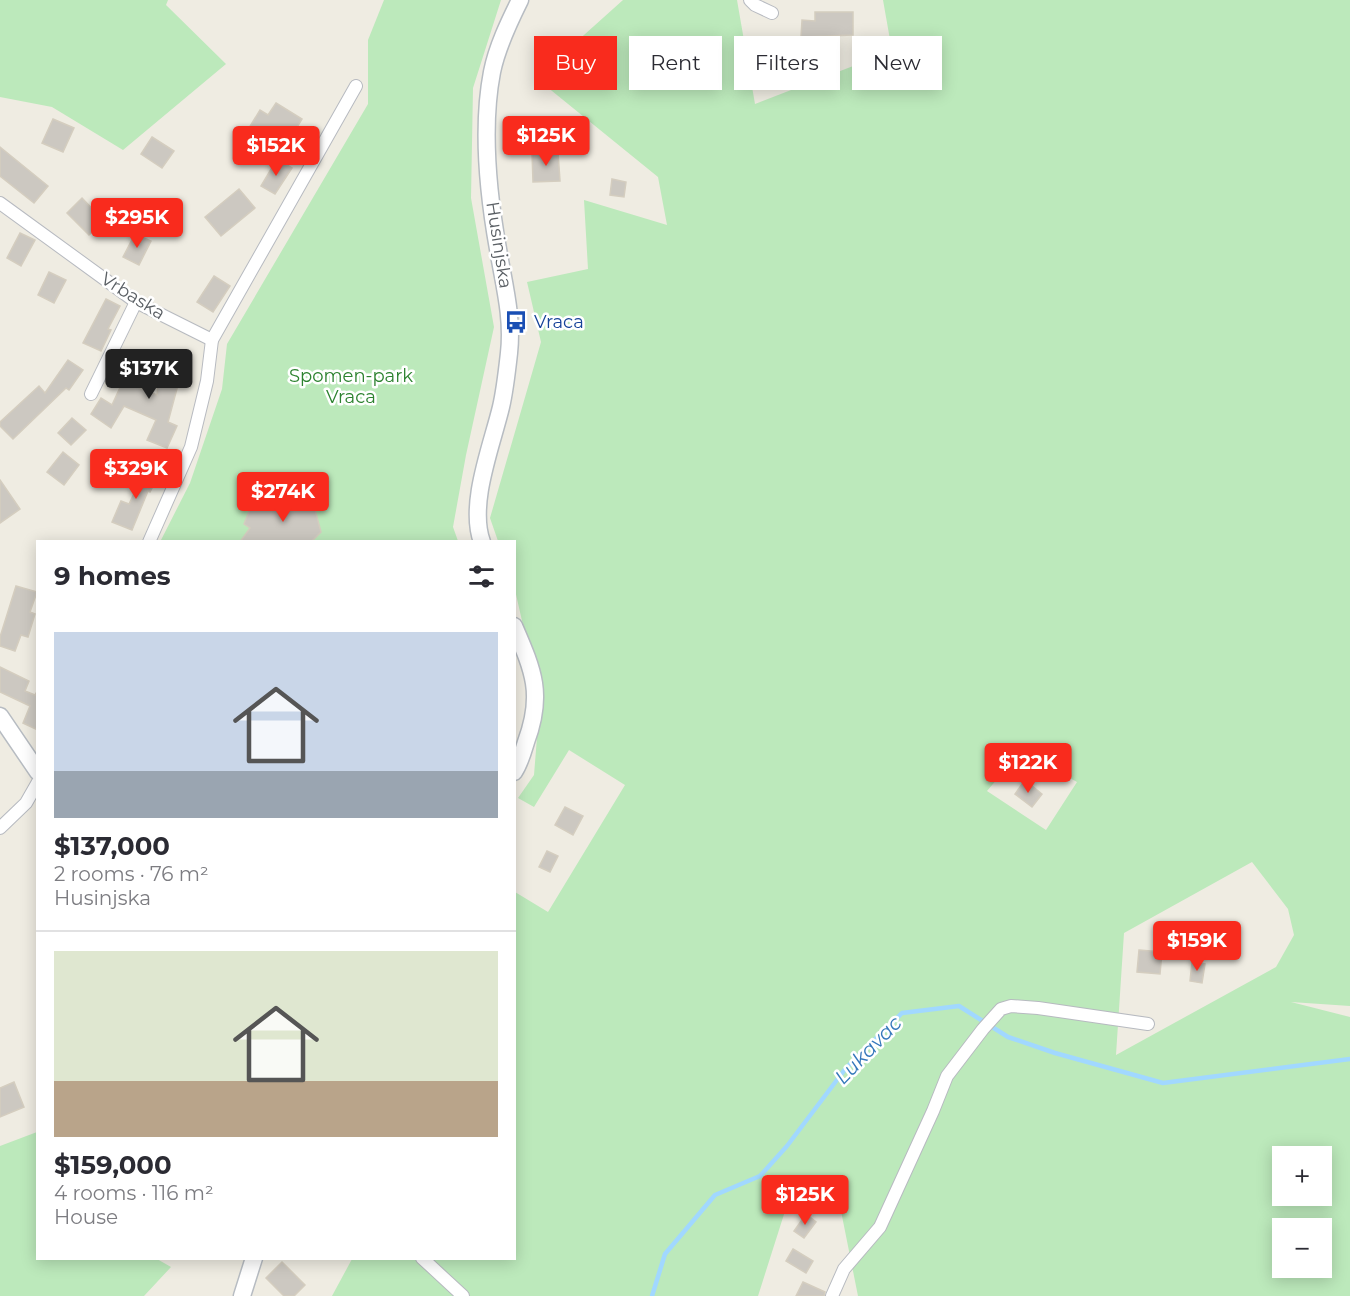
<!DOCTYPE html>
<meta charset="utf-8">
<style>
:root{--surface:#fff;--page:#f2f2f3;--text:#2b2b33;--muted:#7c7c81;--line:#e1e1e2;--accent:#f92b1d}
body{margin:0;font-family:Montserrat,sans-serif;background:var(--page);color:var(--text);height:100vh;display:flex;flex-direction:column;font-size:22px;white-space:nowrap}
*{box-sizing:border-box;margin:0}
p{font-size:20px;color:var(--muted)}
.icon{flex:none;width:33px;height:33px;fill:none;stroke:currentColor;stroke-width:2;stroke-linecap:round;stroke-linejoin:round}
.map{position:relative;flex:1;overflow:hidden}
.drawer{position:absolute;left:36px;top:540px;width:480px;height:720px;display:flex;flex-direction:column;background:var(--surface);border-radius:0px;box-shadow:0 3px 15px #0003}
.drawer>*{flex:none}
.banner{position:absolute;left:534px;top:36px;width:570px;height:54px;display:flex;gap:12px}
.tools{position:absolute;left:1272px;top:1146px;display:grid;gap:12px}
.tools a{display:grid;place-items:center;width:60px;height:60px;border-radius:0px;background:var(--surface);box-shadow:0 3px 15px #0003;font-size:30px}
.price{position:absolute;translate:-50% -51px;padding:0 14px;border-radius:6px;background:var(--accent);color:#fff;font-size:20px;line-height:39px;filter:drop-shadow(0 2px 3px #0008)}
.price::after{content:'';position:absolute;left:50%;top:36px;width:18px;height:14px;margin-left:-9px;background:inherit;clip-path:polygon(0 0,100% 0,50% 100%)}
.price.active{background:#222;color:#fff}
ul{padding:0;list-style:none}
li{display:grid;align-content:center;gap:12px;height:318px;padding:0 18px}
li+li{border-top:2px solid var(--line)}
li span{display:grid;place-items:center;height:186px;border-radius:0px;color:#555}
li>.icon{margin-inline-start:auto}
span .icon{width:108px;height:108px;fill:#fffc;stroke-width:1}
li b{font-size:26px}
h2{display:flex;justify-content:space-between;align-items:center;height:72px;padding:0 18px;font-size:26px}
.tag{padding:0 21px;border-radius:0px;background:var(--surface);box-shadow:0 3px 15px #0003;font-size:21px;line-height:54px}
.tag.active{background:var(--accent);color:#fff}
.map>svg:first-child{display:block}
.green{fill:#bce9bb;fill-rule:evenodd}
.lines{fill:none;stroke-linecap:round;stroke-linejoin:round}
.stream{stroke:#a1d8ff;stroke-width:4.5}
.building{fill:#ccc8c1;stroke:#d4cdbf;stroke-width:1.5}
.street-casing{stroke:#b7bac0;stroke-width:14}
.secondary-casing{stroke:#b7bcc2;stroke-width:19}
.street{stroke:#fff;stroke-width:12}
.secondary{stroke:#fff;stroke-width:16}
.labels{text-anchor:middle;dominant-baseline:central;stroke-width:5;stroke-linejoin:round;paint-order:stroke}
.street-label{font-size:18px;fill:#5a5f64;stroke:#fff}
.transit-label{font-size:18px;fill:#164399;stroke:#fff;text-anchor:start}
.park-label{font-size:18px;fill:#2c822f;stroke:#fff}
.water-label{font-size:20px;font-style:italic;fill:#3578bb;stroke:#fff}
</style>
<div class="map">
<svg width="1350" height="1296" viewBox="0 0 1350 1296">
<rect width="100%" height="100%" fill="#efece2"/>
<g class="green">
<polygon points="0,0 168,0 166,5 226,64 123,150 52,107 0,97"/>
<polygon points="384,0 501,0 473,88 471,198 494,327 466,455 453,527 458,541 160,542 190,483 222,389 227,344 368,104 368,40"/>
<path d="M623 0H737L755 104 892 51 883 0H1350V1006L1291 1002 1350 1017V1296H858L835 1181 786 1208 758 1296H332L352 1259 514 1258 515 892 548 912 625 785 569 750 534 807 518 798 534 775 540 700 515 590 514 542 498 541 490 518 541 342 527 282 588 269 584 200 667 225 658 177 536 78ZM1021 751 1077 782 1046 830 987 791ZM1252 862 1288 909 1294 935 1276 967 1116 1055 1124 933ZM1282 1156H1322V1196H1282ZM1282 1228H1322V1268H1282Z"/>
<polygon points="37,1132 38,1258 157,1259 171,1267 144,1296 0,1296 0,1146"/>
</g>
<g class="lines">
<polyline class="stream" points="652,1296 665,1254 715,1195 760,1176 787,1146 846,1068 902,1013 959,1006 1008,1037 1055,1053 1163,1083 1350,1059"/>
</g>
<g class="building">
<polygon points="815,12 853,12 853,35 801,37 802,20 815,21"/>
<polygon points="801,37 803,65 772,67 771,38"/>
<polygon points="276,103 302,119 293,134 283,128 274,143 249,128 260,110 268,115"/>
<polygon points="53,119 74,128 63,152 42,143"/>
<polygon points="152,137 174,151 162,168 141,154"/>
<polygon points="0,147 48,186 34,203 0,176"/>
<polygon points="558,152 560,181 533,182 532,153"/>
<polygon points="277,159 292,168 275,194 261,186"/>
<polygon points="612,179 626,182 624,197 610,195"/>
<polygon points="239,189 255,208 221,236 205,217"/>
<polygon points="82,198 104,221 89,235 67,213"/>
<polygon points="20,233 35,240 21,266 7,258"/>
<polygon points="135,234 151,241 139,265 123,257"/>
<polygon points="49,272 66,280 54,303 38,295"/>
<polygon points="214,276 230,286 213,312 197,302"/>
<polygon points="106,299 120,306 108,329 111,330 101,351 83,343"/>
<polygon points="161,351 185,353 183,381 179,381 168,422 177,426 167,448 147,440 156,420 124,406 111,428 91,414 101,398 112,405 123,381 157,395"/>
<polygon points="68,360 83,370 69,390 66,388 13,439 0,426 0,422 39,386 45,393"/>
<polygon points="72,418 86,430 71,445 58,433"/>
<polygon points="63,452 79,465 64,485 47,472"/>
<polygon points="147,466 160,472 150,492 148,491 132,530 112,522 121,501 129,504"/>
<polygon points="0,480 20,509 0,523"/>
<polygon points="296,499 297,503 313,502 321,532 311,542 240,542 250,528 244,524 250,509 277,505 276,501"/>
<polygon points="16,586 37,592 30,612 35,614 28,637 21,635 15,651 0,646 0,637"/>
<polygon points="0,667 29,681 25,691 35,695 38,690 38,730 23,723 30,706 0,692"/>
<polygon points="1025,780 1042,794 1032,807 1015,794"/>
<polygon points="565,807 583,816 573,835 555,825"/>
<polygon points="547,851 558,856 550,872 539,867"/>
<polygon points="1139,950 1162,952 1160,974 1137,972"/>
<polygon points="1192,962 1205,964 1202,983 1190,981"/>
<polygon points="14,1082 24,1107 0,1117 0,1088"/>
<polygon points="806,1214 816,1222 804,1238 794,1231"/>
<polygon points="793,1249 813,1261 806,1273 786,1261"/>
<polygon points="282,1262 305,1285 294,1296 284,1296 266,1278"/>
<polygon points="803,1282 825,1292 824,1296 796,1296"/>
</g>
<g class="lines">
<g class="street-casing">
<g id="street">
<polyline points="750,0 755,5 772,13"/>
<polyline points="0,203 136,302 212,340"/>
<polyline points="91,394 136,302"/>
<polyline points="149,542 191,447 207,381 212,340 356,86"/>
<polyline points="0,828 26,803 38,782"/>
<polyline points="422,1258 463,1296"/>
<polyline points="832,1296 844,1269 880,1227 933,1111 947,1076 983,1029 1001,1009 1011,1006 1038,1008 1148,1024"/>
</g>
</g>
<g class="secondary-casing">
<g id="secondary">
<path d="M482 542C468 504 492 445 501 407 505 390 507 371 509 353 513 317 504 285 498 249 488 193 481 129 492 72 497 47 509 22 520 0"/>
<path d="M514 626C533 670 544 694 526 742 523 752 520 763 514 772"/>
<polyline points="0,716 38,772"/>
<polyline points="242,1296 254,1258"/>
</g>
</g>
<use href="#street" class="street"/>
<use href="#secondary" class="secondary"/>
</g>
<defs>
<g id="bus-bare" transform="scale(1.8)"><path d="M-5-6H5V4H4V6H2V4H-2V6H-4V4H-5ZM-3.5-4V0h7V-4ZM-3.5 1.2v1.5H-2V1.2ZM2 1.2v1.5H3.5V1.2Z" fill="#1a4fb4" stroke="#fff" stroke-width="2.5" paint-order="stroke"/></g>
</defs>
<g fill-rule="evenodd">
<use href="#bus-bare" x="516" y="322"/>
</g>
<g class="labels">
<g class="street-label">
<text transform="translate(499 245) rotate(81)">Husinjska</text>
<text transform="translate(133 296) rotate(32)">Vrbaska</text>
</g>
<g class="transit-label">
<text x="534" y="322">Vraca</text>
</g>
<g class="park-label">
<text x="351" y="376">Spomen-park<tspan x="351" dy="21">Vraca</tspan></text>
</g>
<g class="water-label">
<text transform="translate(868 1050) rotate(-46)">Lukavac</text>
</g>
</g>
</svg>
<div class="tools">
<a>+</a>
<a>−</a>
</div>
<b class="price" style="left:546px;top:167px">$125K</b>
<b class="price" style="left:276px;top:177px">$152K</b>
<b class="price" style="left:137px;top:249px">$295K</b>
<b class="price active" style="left:149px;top:400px">$137K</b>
<b class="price" style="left:136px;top:500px">$329K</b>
<b class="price" style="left:283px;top:523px">$274K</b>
<b class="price" style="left:1028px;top:794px">$122K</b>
<b class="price" style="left:1197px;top:972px">$159K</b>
<b class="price" style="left:805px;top:1226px">$125K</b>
<div class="banner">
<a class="tag active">Buy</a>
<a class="tag">Rent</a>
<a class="tag">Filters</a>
<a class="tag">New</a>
</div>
<section class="drawer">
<h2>9 homes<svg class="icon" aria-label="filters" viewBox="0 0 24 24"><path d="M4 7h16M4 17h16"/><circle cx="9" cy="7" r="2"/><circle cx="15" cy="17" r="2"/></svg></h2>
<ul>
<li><span style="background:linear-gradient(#c9d6e8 75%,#9aa5b1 0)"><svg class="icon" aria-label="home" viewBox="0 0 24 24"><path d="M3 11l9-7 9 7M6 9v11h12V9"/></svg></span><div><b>$137,000</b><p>2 rooms · 76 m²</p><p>Husinjska</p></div></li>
<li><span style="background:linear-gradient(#dfe7d0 70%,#b9a48a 0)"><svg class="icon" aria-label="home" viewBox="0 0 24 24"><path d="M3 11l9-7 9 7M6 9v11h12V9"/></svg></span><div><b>$159,000</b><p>4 rooms · 116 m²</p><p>House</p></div></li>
</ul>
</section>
</div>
